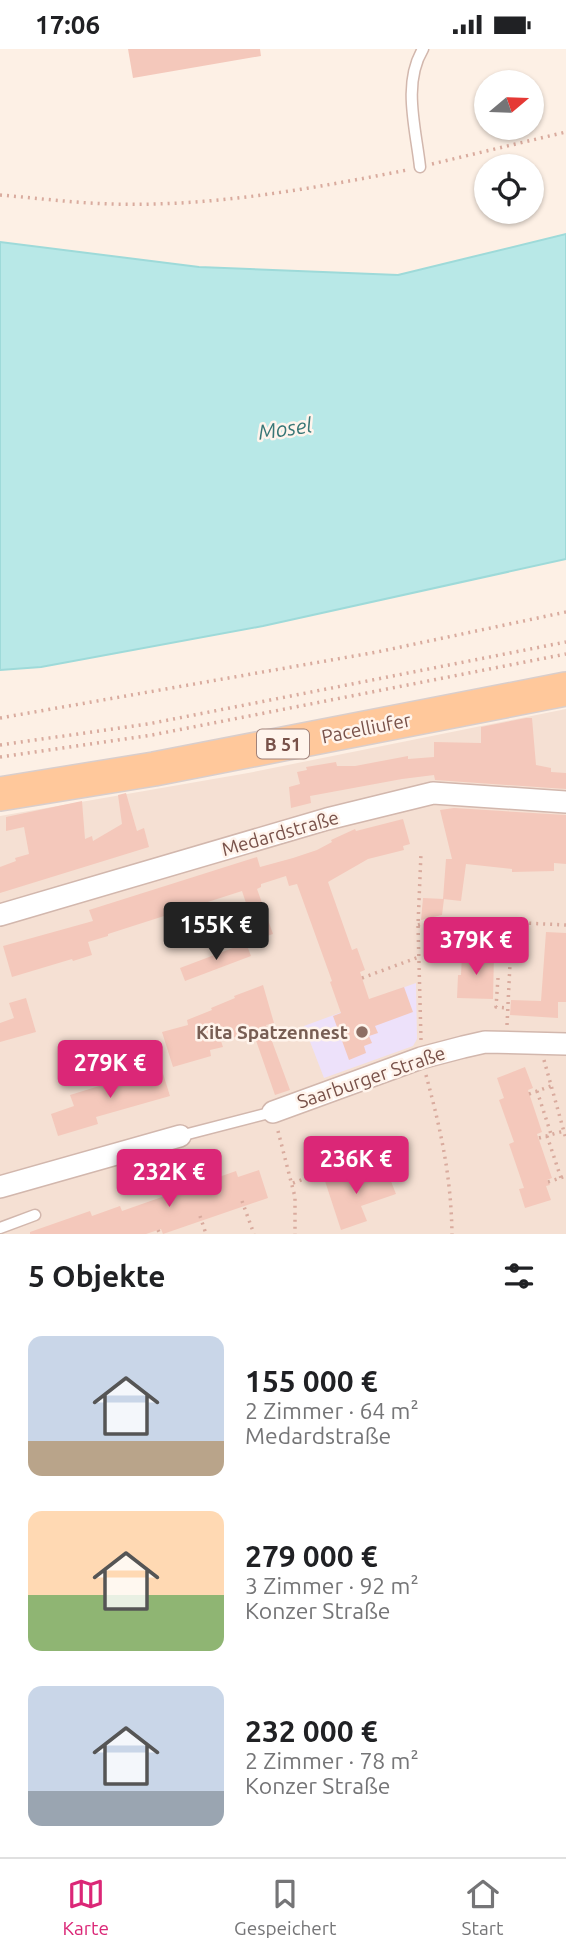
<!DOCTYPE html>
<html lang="de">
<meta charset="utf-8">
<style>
:root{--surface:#fff;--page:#f2f2f2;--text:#202124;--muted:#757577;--line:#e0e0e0;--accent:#db2777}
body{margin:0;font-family:Ubuntu,sans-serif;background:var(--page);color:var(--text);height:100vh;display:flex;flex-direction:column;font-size:26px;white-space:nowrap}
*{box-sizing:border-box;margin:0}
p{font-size:23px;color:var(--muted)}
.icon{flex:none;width:38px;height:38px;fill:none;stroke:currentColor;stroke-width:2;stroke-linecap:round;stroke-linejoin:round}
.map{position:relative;height:1185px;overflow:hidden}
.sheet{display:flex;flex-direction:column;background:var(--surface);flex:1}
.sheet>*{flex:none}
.needle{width:46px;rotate:71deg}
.controls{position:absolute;left:474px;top:21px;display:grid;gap:14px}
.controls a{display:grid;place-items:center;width:70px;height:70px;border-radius:50%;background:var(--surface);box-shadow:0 2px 5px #0004;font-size:35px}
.price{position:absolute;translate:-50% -60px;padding:0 16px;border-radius:7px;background:var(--accent);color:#fff;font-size:23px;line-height:46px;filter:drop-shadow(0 2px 4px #0008)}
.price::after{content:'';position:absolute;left:50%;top:42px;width:21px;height:16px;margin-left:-10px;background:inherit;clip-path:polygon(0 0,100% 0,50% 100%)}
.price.active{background:#222;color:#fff}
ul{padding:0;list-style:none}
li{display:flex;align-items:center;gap:21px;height:175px;padding:0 28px}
li span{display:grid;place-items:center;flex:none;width:196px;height:140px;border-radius:14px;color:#555}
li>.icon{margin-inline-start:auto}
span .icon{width:84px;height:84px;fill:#fffc;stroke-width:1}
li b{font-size:30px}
h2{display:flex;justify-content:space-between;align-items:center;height:84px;padding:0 28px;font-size:30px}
.status{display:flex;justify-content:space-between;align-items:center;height:49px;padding:0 35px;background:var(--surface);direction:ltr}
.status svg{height:19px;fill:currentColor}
.dock{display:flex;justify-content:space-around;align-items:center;height:98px;border-top:2px solid var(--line);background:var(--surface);font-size:19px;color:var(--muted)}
.dock a{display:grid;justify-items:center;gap:4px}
.dock .active{color:var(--accent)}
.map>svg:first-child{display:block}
.residential{fill:#f5e0d3}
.education{fill:#ede1fa}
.water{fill:#b8e8e7;stroke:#9edad9;stroke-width:2}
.building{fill:#f4c8bb}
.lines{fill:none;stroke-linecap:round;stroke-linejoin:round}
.lane-casing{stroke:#d2b7ad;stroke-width:13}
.street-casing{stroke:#d2b7ad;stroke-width:24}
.primary-casing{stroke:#d9cecc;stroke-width:36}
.path{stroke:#d9ab9e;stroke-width:3.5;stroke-dasharray:2 5;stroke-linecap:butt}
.lane{stroke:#fff;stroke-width:10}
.street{stroke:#fff;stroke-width:21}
.primary{stroke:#ffc89b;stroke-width:33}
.education-dot{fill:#8d6e63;stroke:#fff4ec;stroke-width:2.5}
.labels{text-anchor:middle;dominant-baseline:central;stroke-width:5;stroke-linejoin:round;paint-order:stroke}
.shield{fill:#fff4ec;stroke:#a0827a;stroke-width:2}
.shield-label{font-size:18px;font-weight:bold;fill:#785149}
.street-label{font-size:19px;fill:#785149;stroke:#fff4ec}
.education-label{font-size:19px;font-weight:bold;fill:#785e54;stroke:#fff4ec;text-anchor:end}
.water-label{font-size:21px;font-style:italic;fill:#387676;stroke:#fff4ec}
</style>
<div class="status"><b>17:06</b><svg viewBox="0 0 49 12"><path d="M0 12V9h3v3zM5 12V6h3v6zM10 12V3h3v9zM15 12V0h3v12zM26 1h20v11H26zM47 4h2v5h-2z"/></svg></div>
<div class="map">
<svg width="566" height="1185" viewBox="0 0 566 1185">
<rect width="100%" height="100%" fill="#fdf0e5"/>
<polygon class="residential" points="566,660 566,1185 0,1185 0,767 248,724"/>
<polygon class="education" points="416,934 417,990 413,997 324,1029 304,977 391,945 391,943"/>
<polygon class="water" points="566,185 566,510 263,577 41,618 0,621 0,193 199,218 398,226"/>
<g class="building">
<polygon points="128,0 260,0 261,7 133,29"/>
<polygon points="526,669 532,669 536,716 551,719 551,723 566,724 566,740 435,731 434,726 402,730 310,747 311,754 291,759 289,738 300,735 297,723 307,721 306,718 336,713 337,717 355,717 408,707 408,710 434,708 434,693 481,694 481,678"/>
<polygon points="126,744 137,782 144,779 149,798 0,844 0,818 16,812 15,809 29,805 24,778 6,782 6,768 82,752 85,790 92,787 93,792 122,775 118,746"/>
<polygon points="454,759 566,766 566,815 554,814 554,822 512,823 512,820 466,815 461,852 443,850 446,810 452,810 440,761"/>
<polygon points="403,770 410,795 403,797 404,801 368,810 328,833 352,901 357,899 365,921 360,923 369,950 404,938 413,963 375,977 378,984 369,987 372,994 364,997 366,1004 349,1011 333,967 341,964 330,933 332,932 297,835 289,837 286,827 261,835 261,838 257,840 273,885 258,890 242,842 108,885 108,887 88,893 92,906 73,912 72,910 12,928 3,897 93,872 89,861 257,808 260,818 293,809 317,801 332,793 331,791 355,780 356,782"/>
<polygon points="423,849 444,850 442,866 421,871"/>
<polygon points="546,883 566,884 566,953 558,953 558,969 510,966 511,951 541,952"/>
<polygon points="246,894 251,907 185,932 180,919"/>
<polygon points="462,904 494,905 493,950 457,949 458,926 461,926"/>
<polygon points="263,936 274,974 266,976 290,1041 275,1046 253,983 221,992 223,998 210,1001 211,1007 173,1018 162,983 188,976 187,971 212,961 211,959 235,949 234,947"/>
<polygon points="26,949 36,983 0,993 0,974 14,969 9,954"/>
<polygon points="161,1018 170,1047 96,1068 98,1075 58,1087 51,1065 74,1057 70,1046"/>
<polygon points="525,1018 533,1039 528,1041 542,1083 537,1085 552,1129 547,1131 550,1136 546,1137 551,1151 525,1159 519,1140 524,1139 509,1095 514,1093 499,1051 504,1049 497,1029"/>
<polygon points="259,1121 268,1149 163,1185 161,1180 146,1185 30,1185 30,1183 90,1162 92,1167 120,1157 122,1162 236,1122 238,1128"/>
<polygon points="349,1121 353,1134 387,1122 396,1145 361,1157 367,1172 341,1181 324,1129"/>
</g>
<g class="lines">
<g class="lane-casing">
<g id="lane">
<path d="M420 118C416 80 402 35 423 0"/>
<polyline points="180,1087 273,1063"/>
<polyline points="0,1179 35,1166"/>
</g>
</g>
<g class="street-casing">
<g id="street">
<polyline points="0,866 327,770 433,744 566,753"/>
<polyline points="273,1063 421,1009 463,998 485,993 566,995"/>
<polyline points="0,1138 180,1087"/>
</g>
</g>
<g class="primary-casing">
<polyline id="primary" points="0,745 154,720 566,640"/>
</g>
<g class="path">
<polyline points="432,115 566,83"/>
<path d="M0 146C37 149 74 154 111 155 211 158 310 140 407 121"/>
<polyline points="0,669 377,603 566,563"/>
<polyline points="0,696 148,675 566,593"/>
<polyline points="0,708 152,686 566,605"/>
<polyline points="418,876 442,870 566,876"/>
<polyline points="362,929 419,908"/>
<polyline points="498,929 496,958 508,959"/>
<polyline points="507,976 512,874"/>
<polyline points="421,991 418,876 421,804"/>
<polyline points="544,1011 566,1090"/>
<path d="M426 1026C441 1082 451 1126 452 1185"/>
<polyline points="537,1042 551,1085"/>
<polyline points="529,1045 551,1037"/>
<polyline points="278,1082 295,1148 295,1185"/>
<polyline points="547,1087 561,1129"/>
<polyline points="539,1089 564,1082"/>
<polyline points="548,1133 566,1127"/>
<polyline points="293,1134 328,1121 330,1127"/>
<polyline points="242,1152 254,1185"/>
<polyline points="200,1167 206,1185"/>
<polyline points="158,1181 160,1185"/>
</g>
<use href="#lane" class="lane"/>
<use href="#street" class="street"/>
<use href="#primary" class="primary"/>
</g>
<circle class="education-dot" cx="362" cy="983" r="7"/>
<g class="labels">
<rect class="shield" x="257" y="680.5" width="52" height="29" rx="5"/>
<g class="shield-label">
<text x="283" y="695">B 51</text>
</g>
<g class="street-label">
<text transform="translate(366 679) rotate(-11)">Pacelliufer</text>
<text transform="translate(280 784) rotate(-16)">Medardstraße</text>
<text transform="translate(371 1028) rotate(-19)">Saarburger Straße</text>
</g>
<g class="education-label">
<text x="348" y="983">Kita Spatzennest</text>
</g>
<g class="water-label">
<text transform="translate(285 379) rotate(-8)">Mosel</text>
</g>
</g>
</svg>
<div class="controls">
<a><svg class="needle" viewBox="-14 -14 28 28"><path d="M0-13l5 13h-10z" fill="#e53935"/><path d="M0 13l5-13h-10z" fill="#757577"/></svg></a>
<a><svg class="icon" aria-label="locate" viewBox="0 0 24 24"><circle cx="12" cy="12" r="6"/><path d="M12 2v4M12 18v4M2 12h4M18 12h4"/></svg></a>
</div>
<b class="price active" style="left:216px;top:913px">155K €</b>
<b class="price" style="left:476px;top:928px">379K €</b>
<b class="price" style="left:110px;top:1051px">279K €</b>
<b class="price" style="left:356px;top:1147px">236K €</b>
<b class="price" style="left:169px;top:1160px">232K €</b>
</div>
<section class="sheet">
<h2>5 Objekte<svg class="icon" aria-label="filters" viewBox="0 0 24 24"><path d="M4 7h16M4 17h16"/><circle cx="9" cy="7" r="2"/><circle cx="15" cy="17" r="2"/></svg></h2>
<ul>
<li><span style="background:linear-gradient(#c9d6e8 75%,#b9a48a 0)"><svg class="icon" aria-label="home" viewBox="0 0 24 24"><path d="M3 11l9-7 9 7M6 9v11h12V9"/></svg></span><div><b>155 000 €</b><p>2 Zimmer · 64 m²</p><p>Medardstraße</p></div></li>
<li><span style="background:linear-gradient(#ffd9b3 60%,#8fb573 0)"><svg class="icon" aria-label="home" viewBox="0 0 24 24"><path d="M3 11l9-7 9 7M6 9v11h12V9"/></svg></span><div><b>279 000 €</b><p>3 Zimmer · 92 m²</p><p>Konzer Straße</p></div></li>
<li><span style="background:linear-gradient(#c9d6e8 75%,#9aa5b1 0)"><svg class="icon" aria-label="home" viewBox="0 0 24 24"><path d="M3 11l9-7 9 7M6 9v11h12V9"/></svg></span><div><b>232 000 €</b><p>2 Zimmer · 78 m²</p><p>Konzer Straße</p></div></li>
</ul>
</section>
<nav class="dock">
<a class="active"><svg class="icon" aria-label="map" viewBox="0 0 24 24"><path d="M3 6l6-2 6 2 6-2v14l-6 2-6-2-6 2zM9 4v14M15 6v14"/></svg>Karte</a>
<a><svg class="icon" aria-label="saved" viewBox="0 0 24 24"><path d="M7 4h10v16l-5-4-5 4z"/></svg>Gespeichert</a>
<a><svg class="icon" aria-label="home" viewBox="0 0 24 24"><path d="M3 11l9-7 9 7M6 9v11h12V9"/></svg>Start</a>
</nav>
